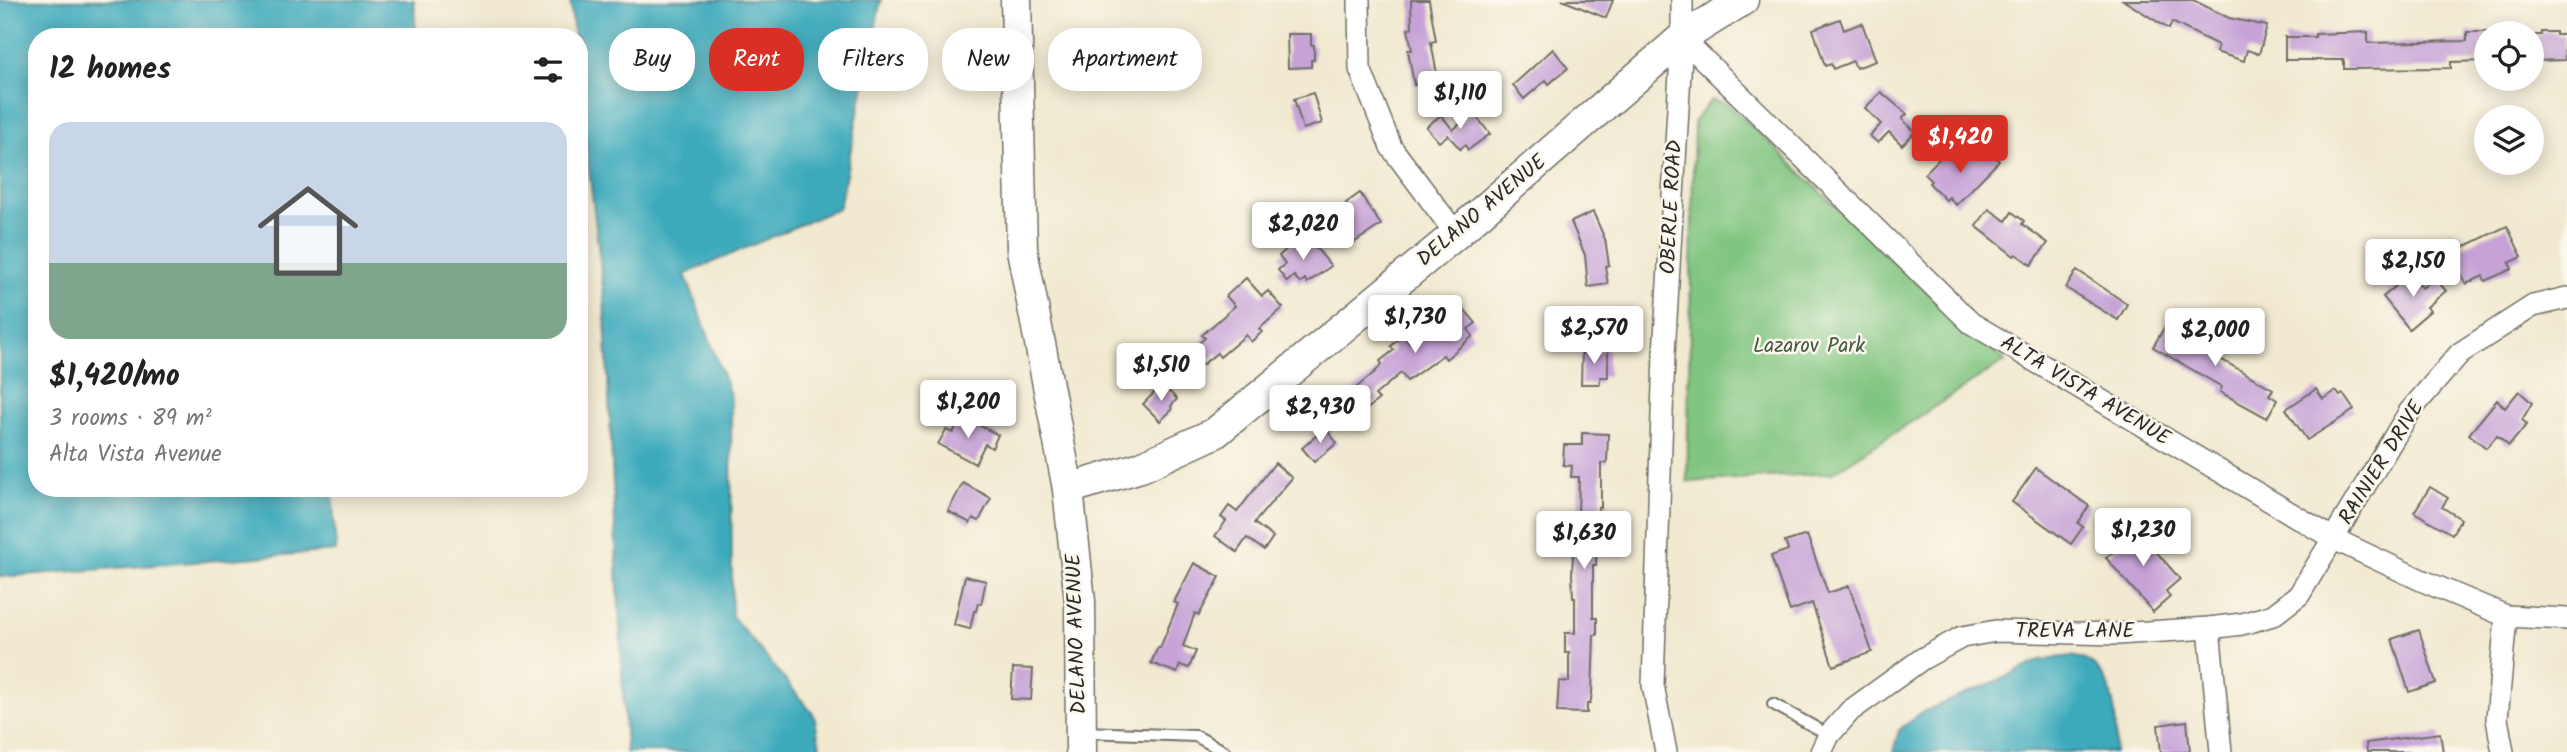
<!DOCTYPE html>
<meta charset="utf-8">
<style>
:root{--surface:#fff;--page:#f2f2f2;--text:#222;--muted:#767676;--line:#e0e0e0;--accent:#d93025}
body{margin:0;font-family:Kalam,sans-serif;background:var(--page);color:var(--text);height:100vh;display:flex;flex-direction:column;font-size:26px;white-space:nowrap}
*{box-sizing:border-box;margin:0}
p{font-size:23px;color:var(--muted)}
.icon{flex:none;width:38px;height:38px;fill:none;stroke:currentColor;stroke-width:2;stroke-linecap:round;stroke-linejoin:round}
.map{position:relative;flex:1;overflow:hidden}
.side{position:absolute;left:28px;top:28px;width:560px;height:469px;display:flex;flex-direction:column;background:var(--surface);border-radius:28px;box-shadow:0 4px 18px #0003}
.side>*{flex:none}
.banner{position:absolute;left:609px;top:28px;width:665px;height:63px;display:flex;gap:14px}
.buttons{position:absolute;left:2474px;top:21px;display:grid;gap:14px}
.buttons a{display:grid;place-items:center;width:70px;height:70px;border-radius:50%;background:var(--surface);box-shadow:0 4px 18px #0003;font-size:35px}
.price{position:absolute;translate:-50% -60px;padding:0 16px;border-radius:7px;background:#fff;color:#222;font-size:23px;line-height:46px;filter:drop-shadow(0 2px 4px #0008)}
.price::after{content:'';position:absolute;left:50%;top:42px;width:21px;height:16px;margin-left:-10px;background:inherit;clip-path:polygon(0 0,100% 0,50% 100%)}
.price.current{background:var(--accent);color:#fff}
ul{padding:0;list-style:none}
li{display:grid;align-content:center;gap:14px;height:371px;padding:0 21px}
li+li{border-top:2px solid var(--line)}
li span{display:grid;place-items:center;height:217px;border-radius:21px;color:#555}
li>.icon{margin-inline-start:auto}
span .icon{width:126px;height:126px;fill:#fffc;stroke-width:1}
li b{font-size:30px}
h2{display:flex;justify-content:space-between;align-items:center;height:84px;padding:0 21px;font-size:30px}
.tag{padding:0 24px;border-radius:28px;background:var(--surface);box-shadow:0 4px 18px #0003;font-size:24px;line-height:63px}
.tag.current{background:var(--accent);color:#fff}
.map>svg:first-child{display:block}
.green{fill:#80c580;stroke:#567856;stroke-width:2}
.water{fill:#3daabc;stroke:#346a74;stroke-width:2}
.building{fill:#c6a2d7}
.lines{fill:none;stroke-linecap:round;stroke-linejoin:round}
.lane-casing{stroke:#706e65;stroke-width:14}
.street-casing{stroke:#706e65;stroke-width:24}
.secondary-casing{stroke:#706e65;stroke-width:33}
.lane{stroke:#fff;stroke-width:10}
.street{stroke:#fff;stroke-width:21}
.secondary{stroke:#fff;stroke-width:30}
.labels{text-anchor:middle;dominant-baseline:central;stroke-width:5;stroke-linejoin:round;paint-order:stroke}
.street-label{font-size:21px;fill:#2b2b2b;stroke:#fbf7ec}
.park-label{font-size:21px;fill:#445944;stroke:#fbf7ec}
</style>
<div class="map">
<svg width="2567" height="752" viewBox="0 0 2567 752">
<rect width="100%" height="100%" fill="#fbf7ec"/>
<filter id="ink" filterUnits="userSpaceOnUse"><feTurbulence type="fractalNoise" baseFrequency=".0143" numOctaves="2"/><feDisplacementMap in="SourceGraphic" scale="14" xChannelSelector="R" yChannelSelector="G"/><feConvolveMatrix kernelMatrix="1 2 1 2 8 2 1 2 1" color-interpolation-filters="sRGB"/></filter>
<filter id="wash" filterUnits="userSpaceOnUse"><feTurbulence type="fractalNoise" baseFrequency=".00686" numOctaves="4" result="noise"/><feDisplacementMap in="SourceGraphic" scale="28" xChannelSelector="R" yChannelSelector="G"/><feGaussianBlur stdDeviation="1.57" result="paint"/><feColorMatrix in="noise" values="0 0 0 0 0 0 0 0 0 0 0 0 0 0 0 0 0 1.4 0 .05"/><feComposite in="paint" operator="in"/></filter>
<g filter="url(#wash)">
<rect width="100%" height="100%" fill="#f1e9d0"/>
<polygon class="green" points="1711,100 1727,104 1765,138 1883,252 2005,361 1832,473 1687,482 1694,122"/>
<g class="water">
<polygon points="0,0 414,0 416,37 37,37 37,488 332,488 336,551 0,577"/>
<polygon points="570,0 881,0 839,208 685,274 731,397 732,616 814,715 821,752 626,752 604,297 579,84 579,37 574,37"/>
<path d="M2072 656C2115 663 2118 717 2115 752H1893L1899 730 1920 713 2006 677 2040 660Z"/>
</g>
<g id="blocks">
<g class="building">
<polygon points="1411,0 1429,0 1436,41 1431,42 1438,80 1414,85 1408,50 1412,50 1408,29 1412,28"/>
<polygon points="1562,0 1613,0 1606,18"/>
<polygon points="2123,0 2193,0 2229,18 2267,26 2259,54 2247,50 2244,61 2216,52 2218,45 2172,22 2169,29"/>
<polygon points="1840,19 1844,30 1862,23 1876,61 1856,68 1853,61 1833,69 1831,64 1825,66 1813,29"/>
<polygon points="2368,32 2368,43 2467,41 2467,32 2487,32 2487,61 2451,62 2451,68 2344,69 2344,60 2285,60 2285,37 2315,37 2315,34"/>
<polygon points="2541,32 2556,32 2556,35 2564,35 2565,60 2532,61 2532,35 2541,35"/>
<polygon points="1287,34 1311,34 1311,45 1314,45 1314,60 1311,60 1311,67 1288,68"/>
<polygon points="1553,49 1568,68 1549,84 1546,80 1524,99 1513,85"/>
<polygon points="1881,92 1907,114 1902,119 1915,132 1902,145 1889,132 1878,143 1870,136 1881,124 1865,108"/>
<polygon points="1313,93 1322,123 1303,129 1294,99"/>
<polygon points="1473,112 1490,134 1468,150 1465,145 1460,149 1448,135 1439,142 1426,127 1441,115 1453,130"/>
<polygon points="1986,148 1999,161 1956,205 1949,197 1946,200 1929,183 1931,181 1924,174 1944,154 1951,160 1954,157 1961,164 1973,153 1977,156"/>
<polygon points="1360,193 1381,225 1347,247 1334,226 1353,213 1346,203"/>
<polygon points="1989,209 2006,221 2012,212 2024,221 2022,224 2048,243 2031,265 2016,254 2014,256 1976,226"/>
<polygon points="1593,212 1605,239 1609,265 1605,266 1608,284 1588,287 1585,255 1571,222"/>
<polygon points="2507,226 2522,257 2509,263 2512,269 2485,281 2483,276 2466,284 2451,253"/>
<polygon points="1302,235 1310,246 1313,244 1331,266 1307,283 1305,279 1300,283 1294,276 1287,282 1278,270 1285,264 1279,256"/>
<polygon points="2077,270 2127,304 2118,320 2066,288"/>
<polygon points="2410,274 2422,288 2435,278 2446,291 2427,307 2430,311 2409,329 2383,297"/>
<polygon points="1246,278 1262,296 1268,291 1283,308 1259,329 1262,332 1251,342 1246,335 1220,357 1217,353 1202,365 1190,351 1205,338 1202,335 1235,306 1226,296"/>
<polygon points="1457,301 1476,323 1468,329 1473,336 1446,359 1443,355 1407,381 1401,373 1375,395 1379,399 1358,417 1344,401 1352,395 1350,393 1376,371 1382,364 1380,361 1394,350 1391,346 1403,335 1409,342"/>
<polygon points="2167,323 2182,332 2188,323 2212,337 2206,346 2219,353 2217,357 2273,389 2269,395 2277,400 2267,418 2220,392 2222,387 2153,347"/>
<polygon points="1582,349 1608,350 1608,377 1600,377 1600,384 1581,384"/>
<polygon points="1162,385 1177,399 1171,406 1172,410 1160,421 1143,404"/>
<polygon points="2316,389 2323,399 2336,391 2340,396 2343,394 2354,410 2307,440 2286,409"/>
<polygon points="2519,391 2532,403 2522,420 2527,424 2509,446 2497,436 2486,448 2469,434 2497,400 2505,408"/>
<polygon points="962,416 998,435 992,448 985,444 975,464 938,444 946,430 953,433"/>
<polygon points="1325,428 1337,443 1314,462 1302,448"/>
<polygon points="1582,433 1608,434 1607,463 1601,463 1601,508 1598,507 1596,565 1593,565 1593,618 1597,618 1597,635 1594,635 1592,694 1590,704 1587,704 1587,713 1557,712 1559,681 1569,682 1569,653 1565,653 1565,633 1575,633 1575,598 1573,598 1572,574 1573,553 1577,553 1579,477 1571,477 1572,466 1563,465 1564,445 1582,445"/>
<polygon points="1275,463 1292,478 1254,523 1273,537 1264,550 1247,538 1237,552 1215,536 1226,521 1221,517 1229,506 1237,512"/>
<polygon points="2036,468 2089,506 2078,523 2083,527 2071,544 2012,502"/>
<polygon points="963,483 991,498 979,521 973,518 970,523 948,511"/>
<polygon points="2430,487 2448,498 2442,507 2461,519 2452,534 2414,512"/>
<polygon points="2132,524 2180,579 2166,591 2170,597 2153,612 2106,558 2120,546 2114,540"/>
<polygon points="1807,535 1828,593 1849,586 1872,652 1833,666 1812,603 1790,611 1771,556 1788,550 1785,542"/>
<polygon points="1194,563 1220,577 1199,615 1195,613 1183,646 1196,651 1189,668 1180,665 1177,673 1151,663 1158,647 1160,648 1178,604 1174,602"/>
<polygon points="965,576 986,581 981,604 978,603 976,611 974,611 970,629 954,625"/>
<polygon points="2419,630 2436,683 2409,692 2392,639"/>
<polygon points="1013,668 1033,669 1031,700 1011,699"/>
<polygon points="2187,721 2190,752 2161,752 2158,725"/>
<polygon points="2440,733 2443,752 2367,752 2366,743"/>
</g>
</g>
</g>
<g filter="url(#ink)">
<use href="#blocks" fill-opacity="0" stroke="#706e65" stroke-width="2"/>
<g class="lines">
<g class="lane-casing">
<g id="lane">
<polyline points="1773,704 1829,735"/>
<polyline points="1083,732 1196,736 1225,752"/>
</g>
</g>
<g class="street-casing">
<g id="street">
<polyline points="1359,0 1360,69 1391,147 1456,234"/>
<polyline points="1682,38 1971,323 2334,539 2421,580 2506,616 2567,619"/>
<polyline points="2209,628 2221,752"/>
<polyline points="1666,752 1653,685 1664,354 1682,38 1682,0"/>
<polyline points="1821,752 1829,735 1850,711 1922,659 1962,637 1996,631 2117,634 2209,628 2242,624 2273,615 2299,595 2410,411 2460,353 2533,306 2567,298"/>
<polyline points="2503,752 2497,719 2506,616"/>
</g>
</g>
<g class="secondary-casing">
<g id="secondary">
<polyline points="1016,0 1022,250 1068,489 1080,601 1081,752"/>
<polyline points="1068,489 1141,467 1215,433 1456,234 1682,38 1743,0"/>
</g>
</g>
<use href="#lane" class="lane"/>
<use href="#street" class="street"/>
<use href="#secondary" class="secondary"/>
</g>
</g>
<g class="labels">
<g class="street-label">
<text transform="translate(1672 207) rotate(-87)">OBERLE ROAD</text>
<text transform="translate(1482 211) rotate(-40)">DELANO AVENUE</text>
<text transform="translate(2085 391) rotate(31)">ALTA VISTA AVENUE</text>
<text transform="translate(2382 463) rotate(-58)">RAINIER DRIVE</text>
<text x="2075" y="631">TREVA LANE</text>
<text transform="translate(1077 634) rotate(-92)">DELANO AVENUE</text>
</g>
<g class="park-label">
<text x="1809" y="346">Lazarov Park</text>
</g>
</g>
</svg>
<div class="buttons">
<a><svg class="icon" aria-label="locate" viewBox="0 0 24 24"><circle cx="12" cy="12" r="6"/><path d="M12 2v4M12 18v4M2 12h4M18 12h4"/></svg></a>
<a><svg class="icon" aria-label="layers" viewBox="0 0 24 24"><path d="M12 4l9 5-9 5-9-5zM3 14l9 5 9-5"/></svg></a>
</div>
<b class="price" style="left:1460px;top:131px">$1,110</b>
<b class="price current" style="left:1960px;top:175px">$1,420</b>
<b class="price" style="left:1303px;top:262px">$2,020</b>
<b class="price" style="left:2413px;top:299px">$2,150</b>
<b class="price" style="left:1415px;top:355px">$1,730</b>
<b class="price" style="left:1594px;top:366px">$2,570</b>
<b class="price" style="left:2215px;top:368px">$2,000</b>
<b class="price" style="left:1161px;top:403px">$1,510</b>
<b class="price" style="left:968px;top:440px">$1,200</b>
<b class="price" style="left:1320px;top:445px">$2,930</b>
<b class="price" style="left:2143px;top:568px">$1,230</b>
<b class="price" style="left:1584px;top:571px">$1,630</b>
<div class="banner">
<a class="tag">Buy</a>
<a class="tag current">Rent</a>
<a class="tag">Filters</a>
<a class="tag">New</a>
<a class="tag">Apartment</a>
</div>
<section class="side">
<h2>12 homes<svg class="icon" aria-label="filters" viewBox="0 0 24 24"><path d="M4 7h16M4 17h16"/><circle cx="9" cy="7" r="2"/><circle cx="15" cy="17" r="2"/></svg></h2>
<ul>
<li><span style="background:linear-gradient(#c9d6e8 65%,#7fa58c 0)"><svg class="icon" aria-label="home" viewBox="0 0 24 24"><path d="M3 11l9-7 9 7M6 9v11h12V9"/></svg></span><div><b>$1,420/mo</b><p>3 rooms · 89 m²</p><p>Alta Vista Avenue</p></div></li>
</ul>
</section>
</div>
